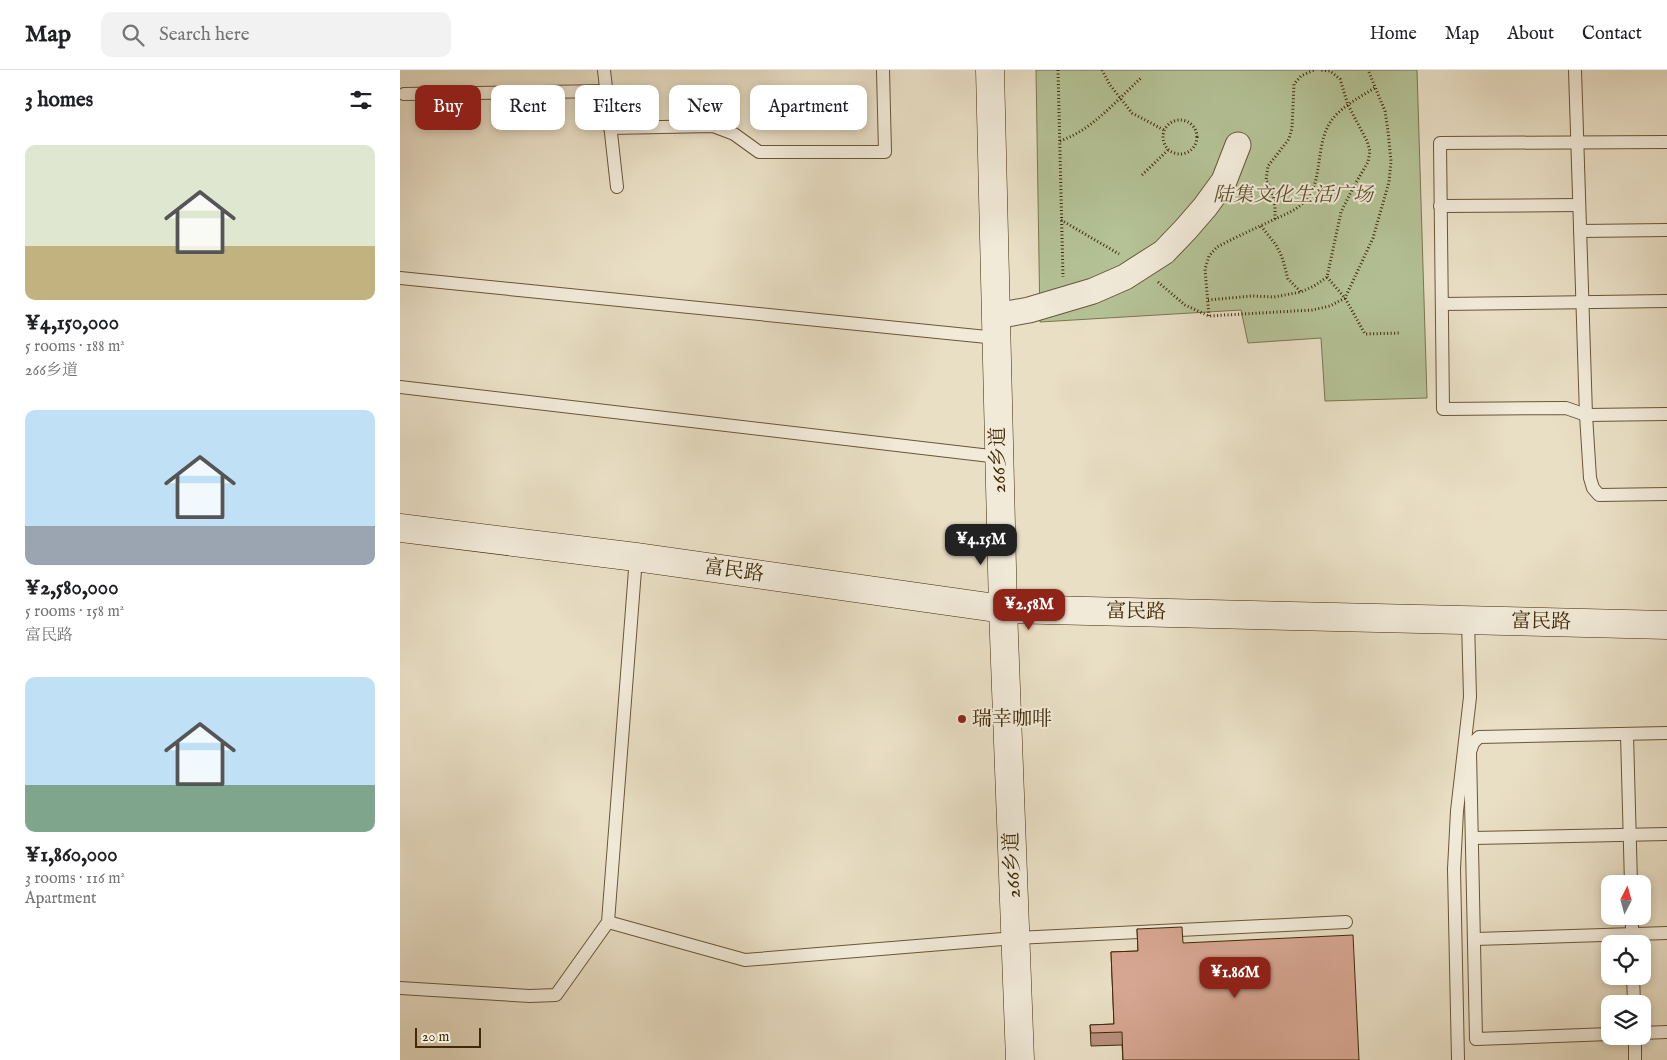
<!DOCTYPE html>
<meta charset="utf-8">
<style>
:root{--surface:#fff;--page:#f2f2f2;--text:#202124;--muted:#757577;--line:#e0e0e0;--accent:#8f2418}
body{margin:0;font-family:"IM FELL English","Noto Serif SC",serif;background:var(--page);color:var(--text);height:100vh;display:flex;flex-direction:column;font-size:19px;white-space:nowrap}
*{box-sizing:border-box;margin:0}
p{font-size:16px;color:var(--muted)}
.icon{flex:none;width:28px;height:28px;fill:none;stroke:currentColor;stroke-width:2;stroke-linecap:round;stroke-linejoin:round}
.map{position:relative;flex:1;overflow:hidden}
.details{display:flex;flex-direction:column;background:var(--surface);width:400px}
.details>*{flex:none}
.guide{position:absolute;left:15px;top:15px;width:475px;height:45px;display:flex;gap:10px}
.needle{width:32px;rotate:6deg}
.buttons{position:absolute;left:1201px;top:805px;display:grid;gap:10px}
.buttons a{display:grid;place-items:center;width:50px;height:50px;border-radius:10px;background:var(--surface);box-shadow:0 2px 8px #0003;font-size:25px}
.scale{position:absolute;left:15px;bottom:12px;width:66px;box-sizing:border-box;padding-left:5px;border:2px solid #402905;border-top:0;font-size:14px;line-height:18px;white-space:nowrap;color:#402905;-webkit-text-stroke:4px #f1ead9;paint-order:stroke}
.price{position:absolute;translate:-50% -42px;padding:0 11px;border-radius:10px;background:var(--accent);color:#fff;font-size:16px;line-height:32px;filter:drop-shadow(0 1px 2px #0008)}
.price::after{content:'';position:absolute;left:50%;top:30px;width:15px;height:11px;margin-left:-8px;background:inherit;clip-path:polygon(0 0,100% 0,50% 100%)}
.price.selected{background:#222;color:#fff}
ul{padding:0;list-style:none}
li{display:grid;align-content:center;gap:10px;height:265px;padding:0 25px}
li span{display:grid;place-items:center;height:155px;border-radius:10px;color:#555}
li>.icon{margin-inline-start:auto}
span .icon{width:90px;height:90px;fill:#fffc;stroke-width:1}
li b{font-size:21px}
h2{display:flex;justify-content:space-between;align-items:center;height:60px;padding:0 25px;font-size:21px}
.pill{padding:0 18px;border-radius:10px;background:var(--surface);box-shadow:0 2px 8px #0003;font-size:18px;line-height:45px}
.pill.selected{background:var(--accent);color:#fff}
header{display:flex;align-items:center;gap:30px;box-sizing:border-box;height:70px;padding:0 25px;background:var(--surface);border-bottom:1px solid var(--line)}
header strong{font-size:24px}
nav{display:flex;gap:28px;margin-inline-start:auto;font-size:18px}
.search{width:350px;height:45px;background:var(--page);display:flex;align-items:center;gap:12px;box-sizing:border-box;padding:0 18px;border-radius:10px;color:var(--muted);font-size:19px}
main{display:flex;flex:1;min-height:0}
.map>svg:first-child{display:block}
.green{fill:#b4c296;stroke:#7a764e}
.lines{fill:none;stroke-linecap:round;stroke-linejoin:round}
.lane-casing{stroke:#6a5635;stroke-width:14}
.street-casing{stroke:#6a5635;stroke-width:27}
.secondary-casing{stroke:#402905;stroke-width:29}
.path{stroke:#402905;stroke-width:3;stroke-dasharray:1 2.5;stroke-linecap:butt}
.lane{stroke:#f1ead9;stroke-width:12}
.street{stroke:#f1ead9;stroke-width:25}
.secondary{stroke:#f1ead9;stroke-width:28}
.wall{fill:#b98f7e;stroke:#402905}
.building{fill:#d7a692;stroke:#402905}
.poi-dot{fill:#8f2418;stroke:#f1ead9;stroke-width:2}
.labels{text-anchor:middle;dominant-baseline:central;stroke-width:4;stroke-linejoin:round;paint-order:stroke}
.park-label{font-size:20px;font-style:italic;fill:#5d4f29;stroke:#f1ead9}
.street-label{font-size:20px;fill:#402905;stroke:#f1ead9}
.poi-label{font-size:20px;fill:#402905;stroke:#f1ead9;text-anchor:start}
</style>
<header>
<strong>Map</strong>
<div class="search"><svg class="icon" aria-label="search" viewBox="0 0 24 24"><circle cx="10" cy="10" r="6"/><path d="M15 15l6 6"/></svg>Search here</div>
<nav><a>Home</a><a>Map</a><a>About</a><a>Contact</a></nav>
</header>
<main>
<section class="details">
<h2>3 homes<svg class="icon" aria-label="filters" viewBox="0 0 24 24"><path d="M4 7h16M4 17h16"/><circle cx="9" cy="7" r="2"/><circle cx="15" cy="17" r="2"/></svg></h2>
<ul>
<li><span style="background:linear-gradient(#dfe7d0 65%,#c2b280 0)"><svg class="icon" aria-label="home" viewBox="0 0 24 24"><path d="M3 11l9-7 9 7M6 9v11h12V9"/></svg></span><div><b>¥4,150,000</b><p>5 rooms · 188 m²</p><p>266乡道</p></div></li>
<li><span style="background:linear-gradient(#bfe0f5 75%,#9aa5b1 0)"><svg class="icon" aria-label="home" viewBox="0 0 24 24"><path d="M3 11l9-7 9 7M6 9v11h12V9"/></svg></span><div><b>¥2,580,000</b><p>5 rooms · 158 m²</p><p>富民路</p></div></li>
<li><span style="background:linear-gradient(#bfe0f5 70%,#7fa58c 0)"><svg class="icon" aria-label="home" viewBox="0 0 24 24"><path d="M3 11l9-7 9 7M6 9v11h12V9"/></svg></span><div><b>¥1,860,000</b><p>3 rooms · 116 m²</p><p>Apartment</p></div></li>
</ul>
</section>
<div class="map">
<svg width="1267" height="990" viewBox="0 0 1267 990">
<rect width="100%" height="100%" fill="#e9dfc5"/>
<filter id="stains"><feTurbulence type="fractalNoise" baseFrequency=".004" numOctaves="4"/><feColorMatrix values="0 0 0 0 .2 0 0 0 0 .09 0 0 0 0 .02 0 0 0 .5 -.17"/></filter>
<radialGradient id="worn" r=".72"><stop offset=".6" stop-color="#630" stop-opacity="0"/><stop offset="1" stop-color="#630" stop-opacity=".3"/></radialGradient>
<polygon class="green" points="636,0 1017,0 1027,328 925,331 921,268 848,273 841,240 640,252"/>
<g class="lines">
<g class="lane-casing">
<g id="lane">
<polyline points="204,0 217,117"/>
<polyline points="1175,0 1186,345 1190,408 1193,418 1199,425 1267,424"/>
<polyline points="4,24 206,21"/>
<polyline points="210,58 313,56 334,64 359,82 485,82 483,0"/>
<polyline points="1267,72 1040,73 1043,339 1166,338 1186,345 1267,344"/>
<polyline points="1040,136 1179,135"/>
<polyline points="1180,161 1267,160"/>
<polyline points="0,208 597,268"/>
<polyline points="1042,234 1267,231"/>
<polyline points="0,317 599,387"/>
<polyline points="1227,664 1231,814"/>
<polyline points="1072,768 1267,764"/>
<polyline points="1232,846 1232,874"/>
<polyline points="208,852 345,890 615,868 946,852"/>
<polyline points="1074,869 1267,863"/>
<polyline points="1233,906 1234,934"/>
<polyline points="0,918 130,926 156,925 208,852 236,487"/>
<polyline points="1242,963 1267,962"/>
<polyline points="1210,964 1076,969 1070,682 1073,673 1079,667 1267,663"/>
<polyline points="1235,966 1235,990"/>
<polyline points="1058,990 1054,799 1057,741 1070,627 1068,551"/>
</g>
</g>
<g class="street-casing">
<polyline id="street" points="596,246 629,240 693,221 725,207 764,182 786,159 805,137 824,111 838,75"/>
</g>
<g class="secondary-casing">
<g id="secondary">
<polyline points="590,0 603,539 620,990"/>
<polyline points="0,458 236,487 603,539 1267,555"/>
</g>
</g>
<g class="path">
<polyline points="658,0 663,207"/>
<polyline points="702,0 710,15 732,43 764,60"/>
<circle cx="780" cy="67" r="17"/>
<path d="M660 71C692 60 716 31 741 8"/>
<polyline points="742,105 768,80"/>
<polyline points="875,149 875,136 872,120 866,110 868,96 889,69 892,58 894,14 901,6 914,0"/>
<polyline points="661,150 719,184"/>
<polyline points="861,156 876,175 882,187 888,209 901,222"/>
<polyline points="927,207 945,228 965,264 1001,263"/>
<polyline points="758,212 785,235 809,246 912,240 930,236 945,228 973,168 989,112 991,91 988,61 985,41 968,0"/>
<polyline points="808,230 852,226 874,227 901,222 914,216 927,207 941,142 954,116 968,92 970,81 967,71 948,35 940,9 930,1 919,0"/>
<path d="M809 246 805 199 809 186 817 177C836 167 856 158 875 149 886 144 897 140 905 131 925 111 913 70 935 46 946 34 962 26 976 17"/>
</g>
<use href="#lane" class="lane"/>
<use href="#street" class="street"/>
<use href="#secondary" class="secondary"/>
</g>
<polygon class="wall" points="737,859 783,873 959,990 723,990 722,975 691,976 690,955 714,954 711,882 738,881"/>
<polygon class="building" points="782,857 783,873 953,865 959,990 723,990 722,962 691,963 690,955 714,954 711,882 738,881 737,859"/>
<circle class="poi-dot" cx="562" cy="649" r="5"/>
<g class="labels">
<g class="park-label">
<text x="893" y="125">陆集文化生活广场</text>
</g>
<g class="street-label">
<text transform="translate(599 390) rotate(-91)">266乡道</text>
<text transform="translate(334 501) rotate(8)">富民路</text>
<text transform="translate(736 542) rotate(1)">富民路</text>
<text transform="translate(1141 552) rotate(1)">富民路</text>
<text transform="translate(613 795) rotate(-92)">266乡道</text>
</g>
<g class="poi-label">
<text x="572" y="649">瑞幸咖啡</text>
</g>
</g>
<rect width="100%" height="100%" filter="url(#stains)"/>
<rect width="100%" height="100%" fill="url(#worn)"/>
</svg>
<div class="buttons">
<a><svg class="needle" viewBox="-14 -14 28 28"><path d="M0-13l5 13h-10z" fill="#e53935"/><path d="M0 13l5-13h-10z" fill="#757577"/></svg></a>
<a><svg class="icon" aria-label="locate" viewBox="0 0 24 24"><circle cx="12" cy="12" r="6"/><path d="M12 2v4M12 18v4M2 12h4M18 12h4"/></svg></a>
<a><svg class="icon" aria-label="layers" viewBox="0 0 24 24"><path d="M12 4l9 5-9 5-9-5zM3 14l9 5 9-5"/></svg></a>
</div>
<div class="scale">20 m</div>
<b class="price selected" style="left:581px;top:496px">¥4.15M</b>
<b class="price" style="left:629px;top:561px">¥2.58M</b>
<b class="price" style="left:835px;top:929px">¥1.86M</b>
<div class="guide">
<a class="pill selected">Buy</a>
<a class="pill">Rent</a>
<a class="pill">Filters</a>
<a class="pill">New</a>
<a class="pill">Apartment</a>
</div>
</div>
</main>
